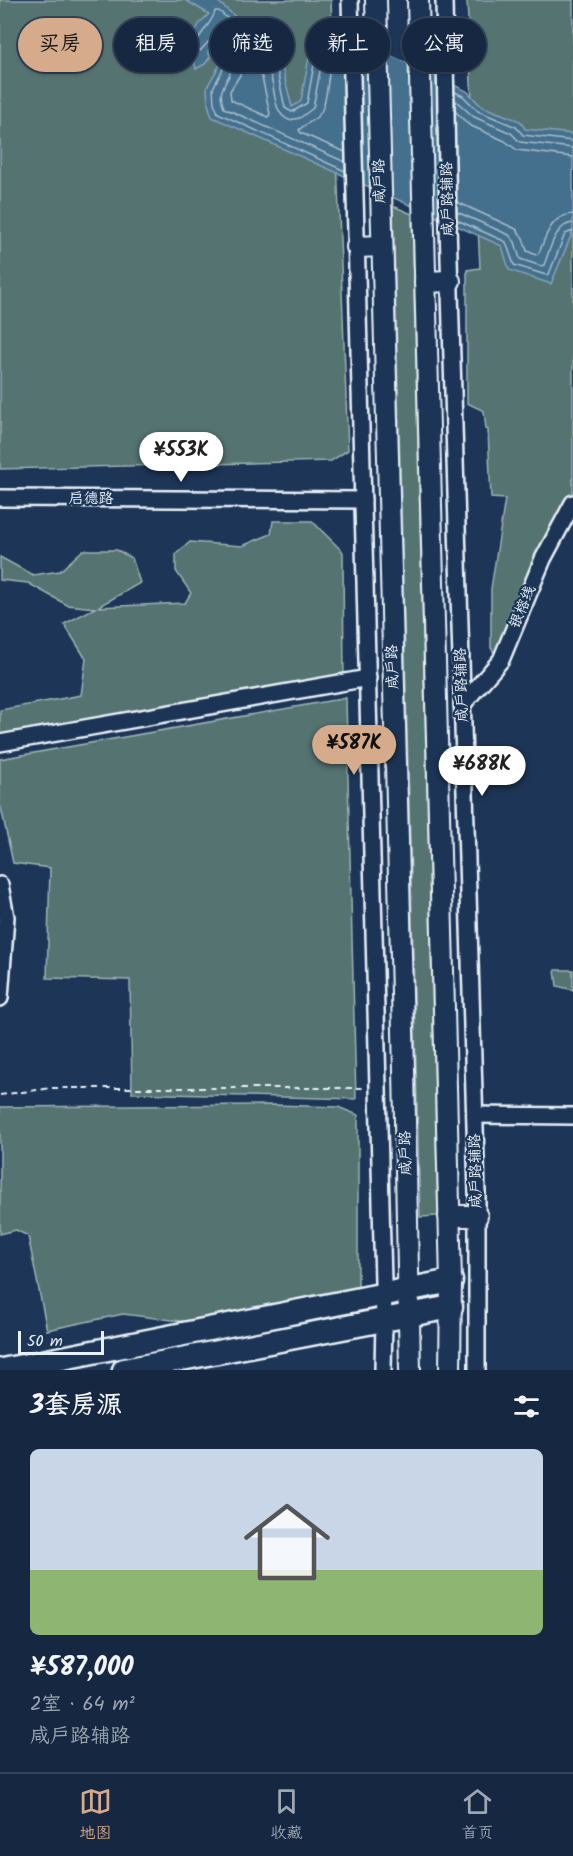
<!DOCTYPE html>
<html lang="zh">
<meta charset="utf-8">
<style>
:root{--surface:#162841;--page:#23344c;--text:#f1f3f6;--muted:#9ea6b1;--line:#35445a;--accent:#d6ab8b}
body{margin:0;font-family:Kalam,"LXGW WenKai TC",sans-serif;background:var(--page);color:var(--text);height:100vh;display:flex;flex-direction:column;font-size:22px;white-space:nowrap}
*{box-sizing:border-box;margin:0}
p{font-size:20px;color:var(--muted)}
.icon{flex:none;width:33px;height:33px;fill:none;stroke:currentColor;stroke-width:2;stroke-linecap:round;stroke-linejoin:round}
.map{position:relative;height:1370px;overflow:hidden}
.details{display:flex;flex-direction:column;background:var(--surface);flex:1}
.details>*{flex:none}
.guide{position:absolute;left:18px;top:18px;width:537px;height:54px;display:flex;gap:12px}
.scale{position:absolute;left:18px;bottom:15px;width:86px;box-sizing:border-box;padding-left:6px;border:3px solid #e8f1f8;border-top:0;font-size:16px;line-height:21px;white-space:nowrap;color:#e8f1f8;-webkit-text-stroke:4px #1d3557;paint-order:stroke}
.price{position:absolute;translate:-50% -51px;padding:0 14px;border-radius:21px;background:#fff;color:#222;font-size:20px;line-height:39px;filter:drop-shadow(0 2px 3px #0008)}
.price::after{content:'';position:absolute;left:50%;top:36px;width:18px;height:14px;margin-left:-9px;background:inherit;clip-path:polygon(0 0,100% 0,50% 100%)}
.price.selected{background:var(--accent);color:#111}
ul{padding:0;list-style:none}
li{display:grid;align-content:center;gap:12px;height:318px;padding:0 30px}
li span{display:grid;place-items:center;height:186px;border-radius:9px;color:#555}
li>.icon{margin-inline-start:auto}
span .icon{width:108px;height:108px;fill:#fffc;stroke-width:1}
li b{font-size:26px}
h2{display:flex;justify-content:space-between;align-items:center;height:72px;padding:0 30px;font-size:26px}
.chip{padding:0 21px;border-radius:27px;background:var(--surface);box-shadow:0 2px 4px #0004,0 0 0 2px var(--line);font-size:21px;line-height:54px}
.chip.selected{background:var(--accent);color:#111}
.tabs{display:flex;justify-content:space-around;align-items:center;height:84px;border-top:2px solid var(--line);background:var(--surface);font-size:16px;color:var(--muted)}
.tabs a{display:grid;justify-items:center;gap:3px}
.tabs .selected{color:var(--accent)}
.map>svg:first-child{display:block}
.green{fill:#557371;stroke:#9eb2b4;stroke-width:1.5}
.water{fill:#456f8d;stroke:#86a3b8;stroke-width:1.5}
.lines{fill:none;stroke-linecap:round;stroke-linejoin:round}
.shore{stroke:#a7bdcd;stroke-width:1.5}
.minor-casing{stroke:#e8f1f8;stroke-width:20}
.major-casing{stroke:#e8f1f8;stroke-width:24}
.highway-casing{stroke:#e8f1f8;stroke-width:27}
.path{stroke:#e8f1f8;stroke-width:2;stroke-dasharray:6 4.5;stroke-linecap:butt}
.minor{stroke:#1d3557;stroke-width:15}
.major{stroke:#1d3557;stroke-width:20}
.highway{stroke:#1d3557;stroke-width:22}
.labels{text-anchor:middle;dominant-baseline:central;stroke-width:4.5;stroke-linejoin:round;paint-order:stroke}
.street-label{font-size:15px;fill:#e8f1f8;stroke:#1d3557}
</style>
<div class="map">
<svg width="573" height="1370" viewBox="0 0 573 1370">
<rect width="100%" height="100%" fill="#1d3557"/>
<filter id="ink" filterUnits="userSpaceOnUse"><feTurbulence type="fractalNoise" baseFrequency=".0167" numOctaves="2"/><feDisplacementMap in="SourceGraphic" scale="12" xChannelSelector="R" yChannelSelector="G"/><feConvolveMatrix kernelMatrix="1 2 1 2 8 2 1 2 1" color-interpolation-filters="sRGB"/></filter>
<g filter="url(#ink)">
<g class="green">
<polygon points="0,0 331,0 348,450 331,461 0,469"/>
<polygon points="467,0 573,0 573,500 498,659 491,648 491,589 505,499 491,498 488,430 486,429 484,411 467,403 467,270 480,268"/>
<polygon points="393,206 412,214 438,1216 420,1217"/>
<polygon points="273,521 312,521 343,552 344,687 0,749 0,710 81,695 86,659 64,624 95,608 67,605 28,583 0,580 0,557 33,575 60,571 83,550 117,550 132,558 140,583 98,607 185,603 191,593 176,571 176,554 190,542 242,546 271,534"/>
<polygon points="346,698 356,1099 132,1093 130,980 47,978 50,868 13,863 0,803 0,759"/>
<polygon points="555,970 573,970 573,990 557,986"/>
<polygon points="275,1105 338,1107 358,1115 358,1294 205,1324 123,1314 47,1330 28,1236 16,1230 0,1234 0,1107"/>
</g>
<polygon class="water" points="185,0 216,0 260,38 282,67 292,107 301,101 309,57 323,24 467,91 481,106 520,121 525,129 573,134 573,231 551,284 509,270 502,246 212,117 208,104 207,87 219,66 217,46 212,45 208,51 210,57 205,64 196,69 190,41 200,23 209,14"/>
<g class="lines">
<g class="shore">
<path d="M342 40 329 34 325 35 315 59 307 103 292 112 285 108 277 70 255 42 219 11H215C214 20 201 32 196 43L200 51 211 39 219 40 223 45 225 65 213 88 214 103 218 113 345 171"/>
<path d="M342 48 332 44 329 45 322 61 313 108 300 118 289 120C272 113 276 89 270 75 263 55 238 36 222 23L219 24 215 29 216 32 228 38C232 46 235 62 231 71 225 87 217 89 224 108L345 162"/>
<polygon points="243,57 247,58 262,77 270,114 268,117 231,100 230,91 240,75"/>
<path d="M342 58 335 56C325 73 330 95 321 112 316 121 305 123 299 130L301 133 345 152"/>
<polyline points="455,92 463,96 478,111 516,127 523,135 573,141"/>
<polyline points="455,100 474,117 511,133 520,142 573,148"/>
<polyline points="455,111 469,125 505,141 517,150 573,157"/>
<path d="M457 202 516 229 523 238 527 251 536 255 539 253C546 236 551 215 573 214"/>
<path d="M457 212 509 235 515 242 520 259 541 266 544 265C550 250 555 224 573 223"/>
<polyline points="457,220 506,242 514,265 546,275 549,274 565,234 573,231"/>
</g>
<g class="minor-casing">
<g id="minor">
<polyline points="350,0 384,1321 383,1370"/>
<polyline points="444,0 448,225 477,1193 477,1370"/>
<polyline points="0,498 363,500"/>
<polyline points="462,705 501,660 543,559 573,503"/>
<polyline points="0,743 368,678"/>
<polyline points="0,885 6,917 0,998"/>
<polyline points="475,1115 573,1116"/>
</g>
</g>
<g class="major-casing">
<g id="major">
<polyline points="376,0 404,1070 410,1370"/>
<polyline points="418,0 451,1281 450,1370"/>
<polyline points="357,247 382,246"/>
<polyline points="425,282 450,281"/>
<polyline points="449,1216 477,1216"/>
</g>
</g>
<g class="highway-casing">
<g id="highway">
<polyline points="2,1370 451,1281"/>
<polyline points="124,1370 451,1307"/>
</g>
</g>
<polyline class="path" points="0,1095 52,1088 366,1088"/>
<use href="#minor" class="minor"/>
<use href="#major" class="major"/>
<use href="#highway" class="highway"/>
</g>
</g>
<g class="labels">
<g class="street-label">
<text transform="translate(380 181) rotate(-91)">咸户路</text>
<text transform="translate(448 199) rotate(-91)">咸户路辅路</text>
<text x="91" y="499">启德路</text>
<text transform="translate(523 607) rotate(-67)">银榕线</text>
<text transform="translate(393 667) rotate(-92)">咸户路</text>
<text transform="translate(462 685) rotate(-92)">咸户路辅路</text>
<text transform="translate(406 1153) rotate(-91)">咸户路</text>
<text transform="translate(476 1171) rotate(-91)">咸户路辅路</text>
</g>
</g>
</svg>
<div class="scale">50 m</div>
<b class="price" style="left:181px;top:483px">¥553K</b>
<b class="price selected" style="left:354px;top:776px">¥587K</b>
<b class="price" style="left:482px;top:797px">¥688K</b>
<div class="guide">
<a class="chip selected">买房</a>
<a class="chip">租房</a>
<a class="chip">筛选</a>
<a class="chip">新上</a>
<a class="chip">公寓</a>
</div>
</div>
<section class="details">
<h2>3套房源<svg class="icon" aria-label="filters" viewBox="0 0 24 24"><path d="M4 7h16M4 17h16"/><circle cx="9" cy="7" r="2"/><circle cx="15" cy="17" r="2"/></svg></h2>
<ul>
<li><span style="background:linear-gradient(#c9d6e8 65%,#8fb573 0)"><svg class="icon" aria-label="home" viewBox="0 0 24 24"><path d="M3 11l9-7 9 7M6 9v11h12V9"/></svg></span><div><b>¥587,000</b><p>2室 · 64 m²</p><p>咸户路辅路</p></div></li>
</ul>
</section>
<nav class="tabs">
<a class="selected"><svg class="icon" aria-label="map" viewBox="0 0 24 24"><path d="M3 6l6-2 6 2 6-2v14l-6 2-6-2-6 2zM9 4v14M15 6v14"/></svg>地图</a>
<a><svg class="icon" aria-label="saved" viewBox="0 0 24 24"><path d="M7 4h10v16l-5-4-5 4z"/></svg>收藏</a>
<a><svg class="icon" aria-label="home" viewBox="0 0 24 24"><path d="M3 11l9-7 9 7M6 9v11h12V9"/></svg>首页</a>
</nav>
